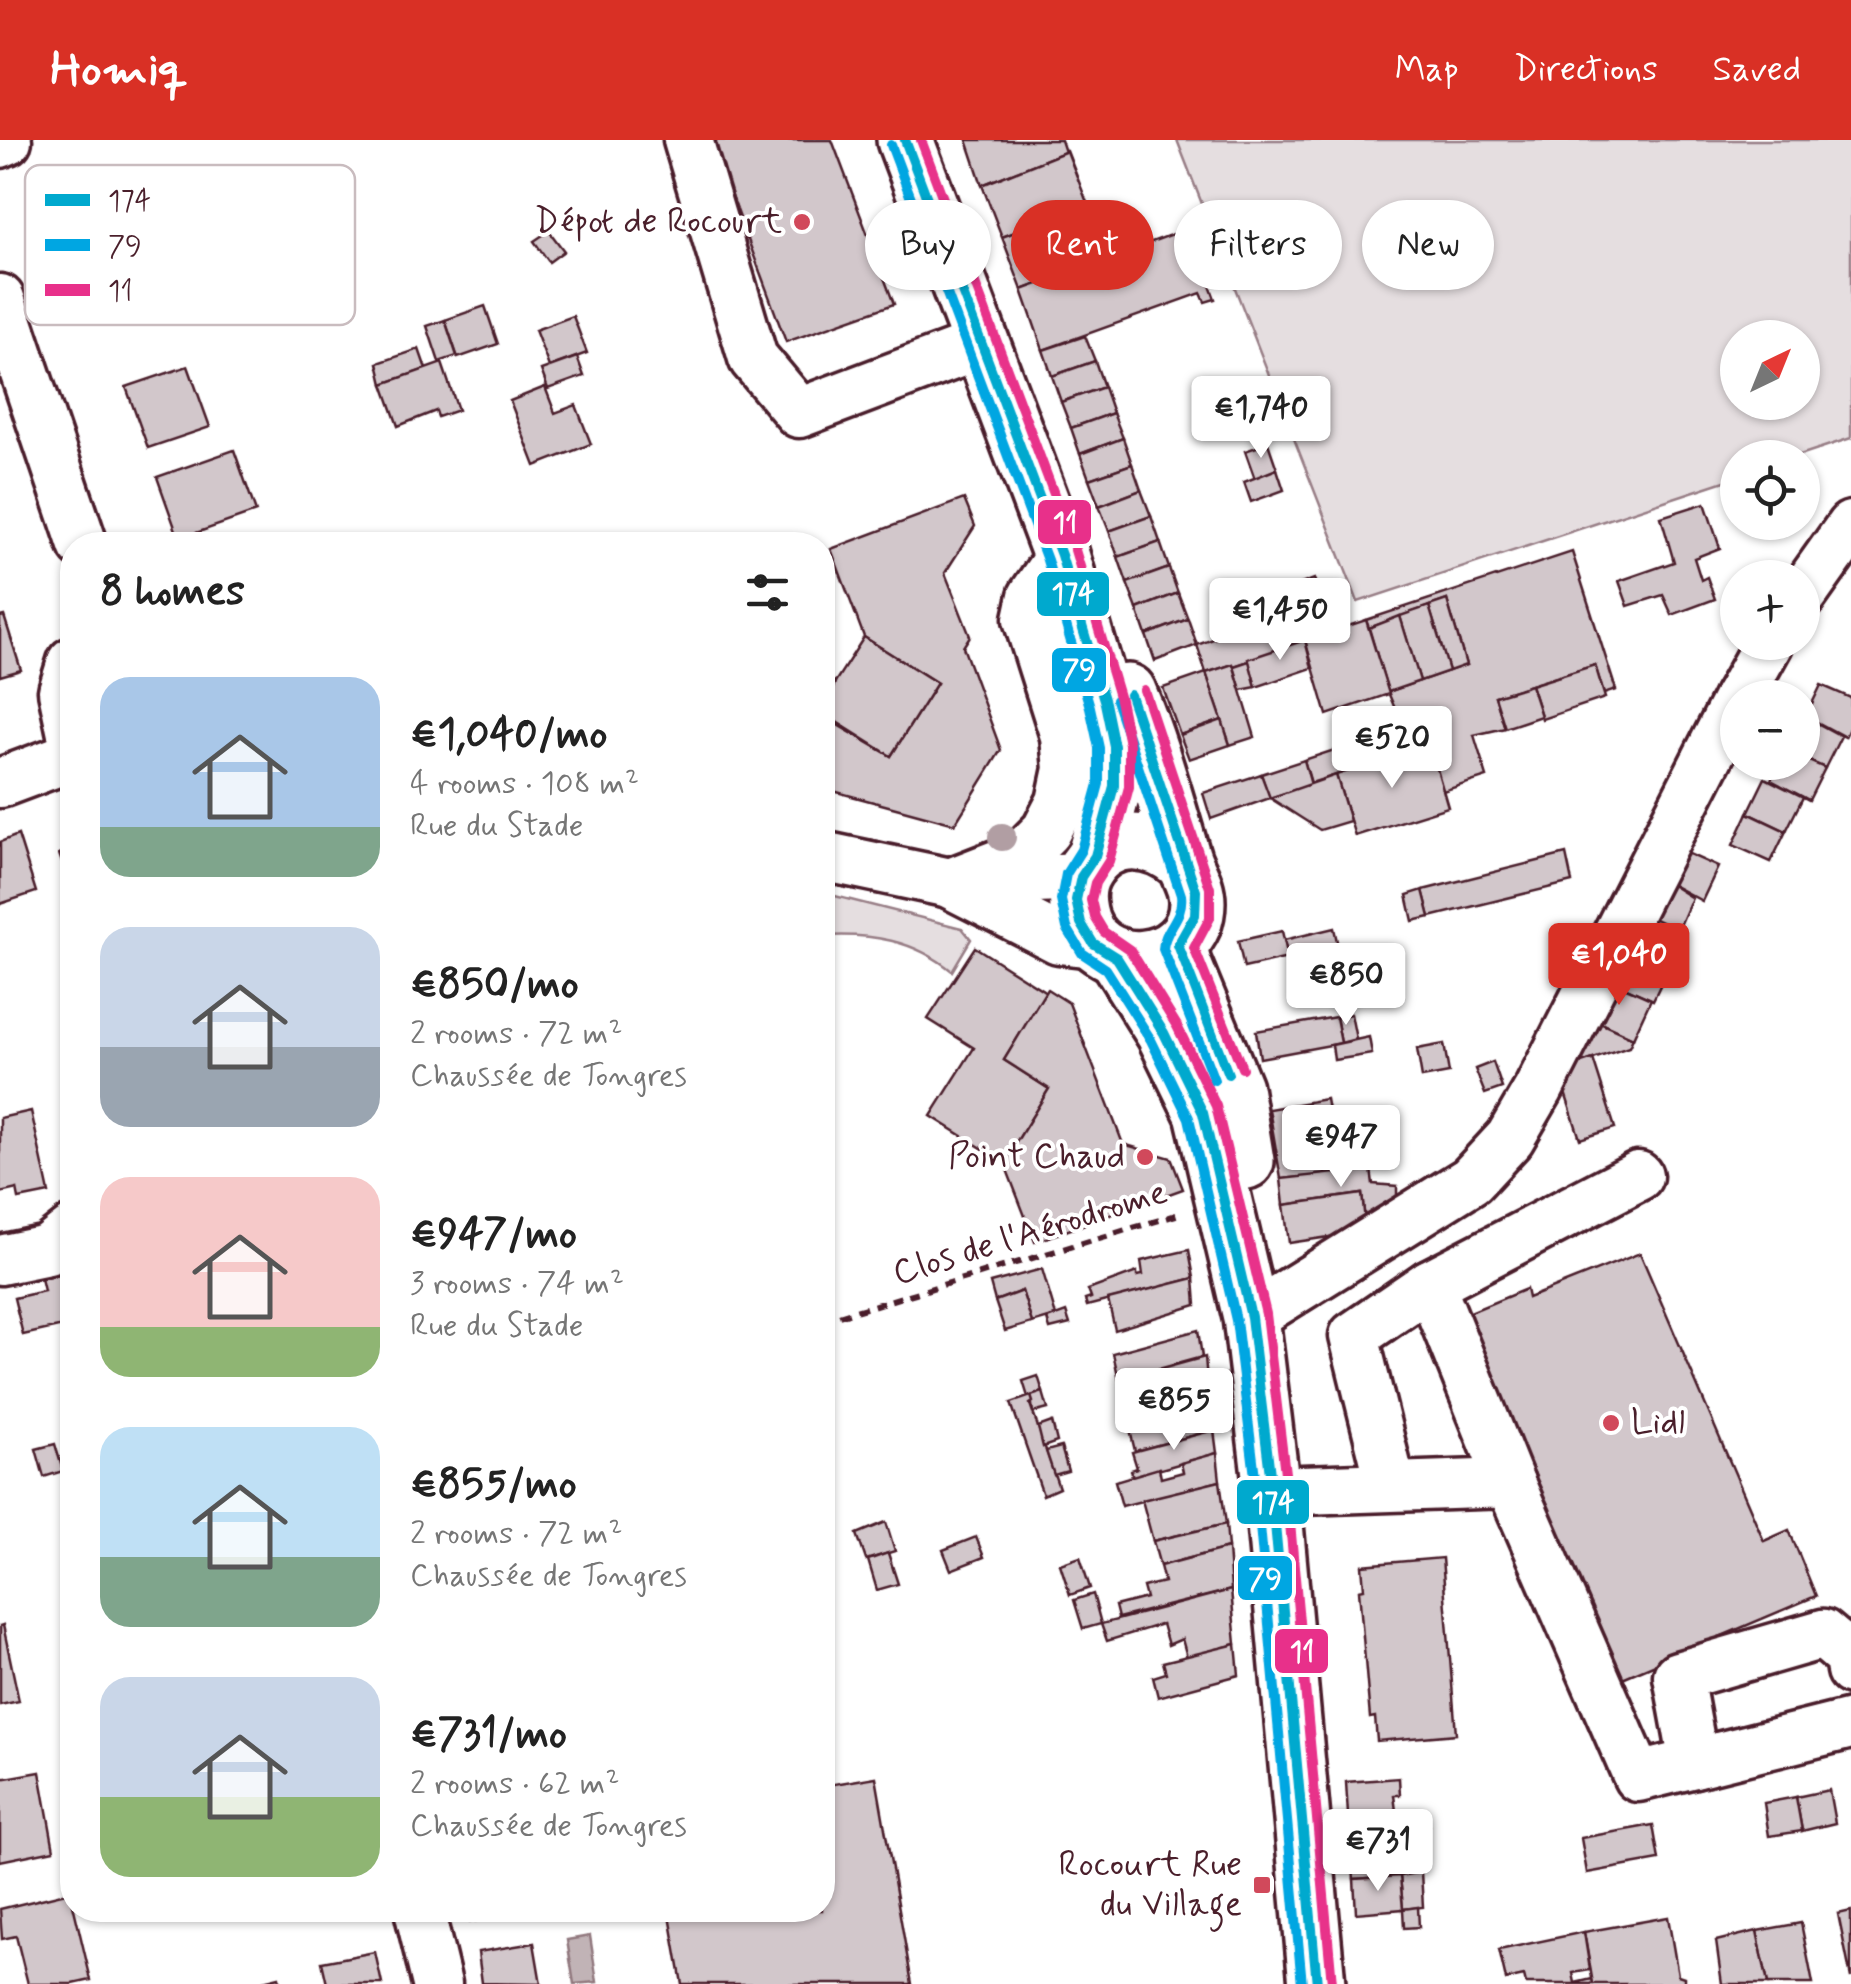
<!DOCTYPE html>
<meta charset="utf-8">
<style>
:root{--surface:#fff;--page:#f2f2f2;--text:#222;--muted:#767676;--accent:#d93025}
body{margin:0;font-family:Mynerve,sans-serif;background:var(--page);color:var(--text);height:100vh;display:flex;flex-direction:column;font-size:38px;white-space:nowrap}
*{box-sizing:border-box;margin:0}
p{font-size:32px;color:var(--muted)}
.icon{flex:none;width:55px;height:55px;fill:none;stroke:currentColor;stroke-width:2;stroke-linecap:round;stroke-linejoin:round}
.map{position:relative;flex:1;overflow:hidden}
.drawer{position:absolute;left:60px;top:392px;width:775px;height:1390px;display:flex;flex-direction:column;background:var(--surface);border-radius:40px;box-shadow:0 2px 8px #0004}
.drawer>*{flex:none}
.top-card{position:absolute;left:865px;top:60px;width:835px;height:90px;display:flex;gap:20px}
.needle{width:65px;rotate:43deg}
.buttons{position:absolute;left:1720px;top:180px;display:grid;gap:20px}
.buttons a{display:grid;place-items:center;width:100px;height:100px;border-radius:50%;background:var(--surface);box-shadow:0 2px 8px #0004;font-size:50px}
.price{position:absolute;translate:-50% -85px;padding:0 22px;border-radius:10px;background:#fff;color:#222;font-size:32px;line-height:65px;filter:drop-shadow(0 2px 5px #0008)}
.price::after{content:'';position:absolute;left:50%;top:60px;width:30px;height:22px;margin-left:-15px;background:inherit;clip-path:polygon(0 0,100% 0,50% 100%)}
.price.selected{background:var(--accent);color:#fff}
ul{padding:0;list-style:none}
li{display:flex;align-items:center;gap:30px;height:250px;padding:0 40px}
li span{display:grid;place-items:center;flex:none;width:280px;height:200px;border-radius:30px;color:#555}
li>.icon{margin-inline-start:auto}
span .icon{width:120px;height:120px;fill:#fffc;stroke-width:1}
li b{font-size:42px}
h2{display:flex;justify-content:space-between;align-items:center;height:120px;padding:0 40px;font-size:42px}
.tag{padding:0 35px;border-radius:45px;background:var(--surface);box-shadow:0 2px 8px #0004;font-size:35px;line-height:90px}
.tag.selected{background:var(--accent);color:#fff}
header{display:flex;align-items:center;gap:60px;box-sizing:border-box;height:140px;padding:0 50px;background:var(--accent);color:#fff}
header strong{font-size:48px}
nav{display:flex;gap:55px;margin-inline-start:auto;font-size:35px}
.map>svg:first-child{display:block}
.green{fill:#e5dee0;stroke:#987e86;stroke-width:2.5;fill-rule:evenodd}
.water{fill:#c1b3b6;stroke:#91787e;stroke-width:2.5}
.building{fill:#d2c7cb;stroke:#4a1f2b;stroke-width:2.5}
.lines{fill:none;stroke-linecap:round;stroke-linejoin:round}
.minor-casing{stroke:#4a1f2b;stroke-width:55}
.major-casing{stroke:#4a1f2b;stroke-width:62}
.path{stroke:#4a1f2b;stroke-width:6;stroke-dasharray:10 8;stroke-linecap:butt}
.minor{stroke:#fff;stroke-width:48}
.major{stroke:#fff;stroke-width:55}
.bus-1-casing{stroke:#fff;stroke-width:18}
.bus-2-casing{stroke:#fff;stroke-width:18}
.bus-3-casing{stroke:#fff;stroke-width:18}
.bus-1{stroke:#00a9ce;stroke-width:10}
.bus-2{stroke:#00a6e2;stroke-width:10}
.bus-3{stroke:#e8308a;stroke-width:10}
.tree{fill:#b19ea3}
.poi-dot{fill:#d1495b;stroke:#fff;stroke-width:4}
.labels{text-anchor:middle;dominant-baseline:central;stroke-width:8;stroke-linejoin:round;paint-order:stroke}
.poi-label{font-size:35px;fill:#4a1f2b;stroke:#fff;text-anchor:end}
.street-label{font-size:35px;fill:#4a1f2b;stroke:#fff}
.key{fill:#fff;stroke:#c9bcbf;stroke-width:2.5}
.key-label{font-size:28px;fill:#4a1f2b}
.line-badge{stroke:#fff;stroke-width:4}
.badge-label{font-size:28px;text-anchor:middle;font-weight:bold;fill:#fff}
</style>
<header>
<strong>Homiq</strong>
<nav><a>Map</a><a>Directions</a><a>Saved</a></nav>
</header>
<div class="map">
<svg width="1851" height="1844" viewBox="0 0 1851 1844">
<rect width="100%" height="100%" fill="#fff"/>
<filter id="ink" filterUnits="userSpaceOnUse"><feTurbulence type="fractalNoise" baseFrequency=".01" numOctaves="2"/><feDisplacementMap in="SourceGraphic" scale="20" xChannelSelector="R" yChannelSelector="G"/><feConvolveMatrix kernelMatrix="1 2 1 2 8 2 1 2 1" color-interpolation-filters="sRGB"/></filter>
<g filter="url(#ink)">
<g class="green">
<path d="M1177 0H1851V298L1794 317 1738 318 1737 337 1358 462ZM1738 198H1802V262H1738Z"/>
<path d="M823 753 962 788 971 799 952 831C914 800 871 793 823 796Z"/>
</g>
<polygon class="water" points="590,1796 597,1842 574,1844 567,1800"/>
<g class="building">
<polygon points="711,0 832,0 894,164 786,202"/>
<polygon points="967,0 1061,0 1065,12 982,45"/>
<polygon points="1067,11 1088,65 1002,97 982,45"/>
<polygon points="1088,65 1108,118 1022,150 1002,97"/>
<polygon points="1189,88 1215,159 1205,162 1201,153 1043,210 1022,150"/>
<polygon points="549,91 564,111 549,122 534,101"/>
<polygon points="485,166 498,204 458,218 445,180"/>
<polygon points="573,176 587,213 549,227 535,190"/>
<polygon points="445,180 457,216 439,222 427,186"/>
<polygon points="1085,196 1095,221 1052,236 1043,210"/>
<polygon points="419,209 426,229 383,244 378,223"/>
<polygon points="577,217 584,236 548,249 541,230"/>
<polygon points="1095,221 1104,247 1061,262 1052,236"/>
<polygon points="442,223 458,270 438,277 436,271 398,286 383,244"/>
<polygon points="188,226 210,287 148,308 126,247"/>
<polygon points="545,247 555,273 576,265 591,304 535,326 510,261"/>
<polygon points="1104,247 1113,273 1071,288 1061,262"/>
<polygon points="1113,273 1123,298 1080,314 1071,288"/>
<polygon points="1123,298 1132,324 1089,339 1080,314"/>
<polygon points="1268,303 1277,329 1255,339 1245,311"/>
<polygon points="234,310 256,372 179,399 157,337"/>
<polygon points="1132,324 1141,350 1099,366 1089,339"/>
<polygon points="1277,329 1284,350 1251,362 1244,342"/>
<polygon points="1141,350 1151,376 1109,391 1099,366"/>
<polygon points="964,359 975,386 945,433 970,496 963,507 1001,610 955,684 822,648 822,576 891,616 937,543 864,497 831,409"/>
<polygon points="1705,363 1720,408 1694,418 1701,440 1707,437 1715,459 1672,475 1663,455 1628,466 1619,441 1674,422 1661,377"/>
<polygon points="1151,376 1160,402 1118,417 1109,391"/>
<polygon points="1160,402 1169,428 1127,443 1118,417"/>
<polygon points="1572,412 1616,550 1604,554 1595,525 1495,556 1505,588 1474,595 1487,637 1443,651 1422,581 1403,588 1388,552 1466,525 1447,460 1369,488 1366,480"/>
<polygon points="1169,428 1178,453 1137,469 1127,443"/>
<polygon points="1314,439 1322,458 1301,466 1293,447"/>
<polygon points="1178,453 1188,479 1146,495 1137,469"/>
<polygon points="1326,457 1337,491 1234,526 1233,524 1206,533 1197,505"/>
<polygon points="1447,460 1466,525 1449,531 1429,466"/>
<polygon points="1429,466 1449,531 1420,541 1400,476"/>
<polygon points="4,476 21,530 0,536 0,477"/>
<polygon points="1400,476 1420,541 1388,552 1369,488"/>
<polygon points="1188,479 1197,505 1155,521 1146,495"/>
<polygon points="1366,480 1389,554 1327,575 1305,500"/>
<polygon points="864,497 937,543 891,616 824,574 835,542"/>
<polygon points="1305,500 1312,528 1256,547 1248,519"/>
<polygon points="1249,521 1256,547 1241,550 1234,526"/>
<polygon points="1233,524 1255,597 1230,605 1206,533"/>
<polygon points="1595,525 1605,558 1542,579 1531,545"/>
<polygon points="1206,533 1222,580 1180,595 1163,548"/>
<polygon points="822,535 835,542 822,576"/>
<polygon points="1531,545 1541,576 1505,588 1495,556"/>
<polygon points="1821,545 1851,558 1851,584 1845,597 1806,576"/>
<polygon points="1802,575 1841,596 1825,628 1802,618"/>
<polygon points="1222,580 1230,605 1189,619 1180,595"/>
<polygon points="1422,581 1430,605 1311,643 1304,620"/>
<polygon points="1430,605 1448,667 1355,696 1336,635"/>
<polygon points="1802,618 1825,628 1809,660 1771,640 1779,622 1802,622"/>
<polygon points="1304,620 1311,645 1269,658 1261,634"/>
<polygon points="1261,634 1270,658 1211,679 1203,653"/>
<polygon points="1336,635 1350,681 1320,690 1270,658"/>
<polygon points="1765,638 1803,657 1786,691 1748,673"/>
<polygon points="1748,673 1786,691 1771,722 1733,705"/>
<polygon points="18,695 36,752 0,764 0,702"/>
<polygon points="72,709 72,751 59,714"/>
<polygon points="1680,710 1718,727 1702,761 1665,741"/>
<polygon points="1566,714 1572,742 1430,777 1423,750"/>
<polygon points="1665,741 1692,758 1678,790 1640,772"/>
<polygon points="1423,750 1430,777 1413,781 1407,755"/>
<polygon points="1636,775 1681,796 1667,826 1621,807"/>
<polygon points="1334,788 1338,806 1288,818 1284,800"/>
<polygon points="1282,791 1288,818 1244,828 1238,801"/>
<polygon points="975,807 1046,852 1004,920 1049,949 1004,1022 931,976 974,908 928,879"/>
<polygon points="1621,807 1669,827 1653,860 1606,839"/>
<polygon points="1606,839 1651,859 1633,898 1587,877"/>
<polygon points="1047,849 1069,863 1123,1004 1171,1018 1183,1049 1035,1102 1004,1022 1049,949 1004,920"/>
<polygon points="1351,874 1356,899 1341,903 1336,877"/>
<polygon points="1336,877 1341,903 1260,918 1256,891"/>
<polygon points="1587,877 1633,898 1629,907 1558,931"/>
<polygon points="1369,897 1372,914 1334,920 1332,905"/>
<polygon points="1444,904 1449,933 1422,938 1417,909"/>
<polygon points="1593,919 1615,988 1580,999 1558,931"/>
<polygon points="1493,922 1502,948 1485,954 1475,929"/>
<polygon points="72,956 72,983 65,958"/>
<polygon points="1326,959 1331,988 1319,990 1326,1035 1281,1039 1269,969"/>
<polygon points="31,971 49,1053 19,1059 17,1049 0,1053 0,978"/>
<polygon points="1371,1029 1373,1044 1397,1046 1397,1062 1365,1081 1362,1054 1284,1065 1281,1039"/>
<polygon points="1362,1054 1365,1081 1342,1095 1289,1103 1284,1065"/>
<polygon points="1189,1110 1194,1138 1087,1166 1085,1160 1091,1158 1088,1150 1137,1132 1137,1136 1143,1135 1141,1121"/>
<polygon points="1640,1113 1764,1401 1789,1390 1816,1456 1620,1539 1463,1175 1526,1149 1528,1158"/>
<polygon points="72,1126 72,1184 23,1195 14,1158 44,1151 40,1134"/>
<polygon points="1042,1129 1056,1176 1032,1183 1022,1151 995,1161 990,1143"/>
<polygon points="1194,1138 1196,1165 1115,1190 1108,1160"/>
<polygon points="1022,1151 1032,1183 1005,1191 995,1161"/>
<polygon points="1066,1172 1070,1184 1050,1189 1047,1179"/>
<polygon points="1198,1190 1202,1217 1119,1240 1113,1213"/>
<polygon points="1205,1217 1207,1241 1128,1262 1121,1240"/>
<polygon points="1038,1236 1043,1252 1028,1257 1023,1241"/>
<polygon points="1207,1241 1210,1265 1134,1285 1128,1262"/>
<polygon points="1043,1252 1048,1269 1033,1273 1031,1256"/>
<polygon points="1031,1256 1033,1262 1030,1264 1059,1348 1043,1355 1011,1263"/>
<polygon points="1210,1265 1214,1290 1135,1311 1129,1286"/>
<polygon points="1052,1282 1057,1302 1043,1307 1038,1287"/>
<polygon points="1214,1290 1217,1313 1133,1337 1131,1330 1137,1328 1132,1312"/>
<polygon points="55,1304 63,1331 44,1337 36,1309"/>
<polygon points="1061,1307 1068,1331 1054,1335 1046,1311"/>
<polygon points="1217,1313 1220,1341 1122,1366 1115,1341 1159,1328 1161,1338 1183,1332 1181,1323"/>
<polygon points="1220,1341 1226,1384 1153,1401 1142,1360"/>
<polygon points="886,1382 895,1411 866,1420 857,1394"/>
<polygon points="1226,1384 1228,1408 1160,1426 1153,1401"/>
<polygon points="976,1397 984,1417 951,1430 943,1410"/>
<polygon points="1228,1408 1231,1450 1118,1478 1115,1466 1146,1458 1143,1447 1164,1442 1160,1426"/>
<polygon points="888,1413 898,1444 877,1450 868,1420"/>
<polygon points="1080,1417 1090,1448 1070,1455 1060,1424"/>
<polygon points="1442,1418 1456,1594 1377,1601 1375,1577 1370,1578 1359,1450 1364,1449 1362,1425"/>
<polygon points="1231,1450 1236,1504 1187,1517 1182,1499 1168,1505 1162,1484 1107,1501 1101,1484"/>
<polygon points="1093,1454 1101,1484 1083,1489 1074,1460"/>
<polygon points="3,1485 19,1561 0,1565 0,1486"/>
<polygon points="1236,1504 1239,1535 1158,1557 1153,1537 1166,1533 1163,1522"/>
<polygon points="40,1632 54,1710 0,1721 0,1639"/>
<polygon points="876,1637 912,1844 682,1844 669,1770 822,1770 822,1646"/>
<polygon points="1399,1638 1400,1655 1394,1655 1396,1671 1348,1675 1346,1642"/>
<polygon points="1829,1650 1835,1683 1802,1691 1796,1657"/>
<polygon points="1796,1657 1802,1691 1769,1696 1764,1663"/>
<polygon points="1419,1669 1428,1672 1429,1686 1422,1693 1410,1695 1408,1670"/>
<polygon points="1408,1670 1411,1704 1351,1708 1346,1695 1348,1675"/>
<polygon points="1653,1685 1659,1720 1587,1733 1581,1698"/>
<polygon points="1403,1704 1404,1720 1411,1719 1413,1735 1354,1739 1351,1708"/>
<polygon points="1421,1732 1423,1767 1403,1769 1400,1736"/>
<polygon points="1400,1736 1403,1769 1356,1773 1354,1739"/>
<polygon points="70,1752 91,1840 73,1844 28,1844 16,1796 2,1799 0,1769"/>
<polygon points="1418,1767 1419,1787 1404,1788 1403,1769"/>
<polygon points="468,1770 535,1770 470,1782"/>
<polygon points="1851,1771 1851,1838 1838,1774"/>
<polygon points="1668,1777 1678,1835 1684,1837 1684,1844 1593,1844 1584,1792"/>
<polygon points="1801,1783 1813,1844 1768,1844 1757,1791"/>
<polygon points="1757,1791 1768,1844 1722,1844 1716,1801"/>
<polygon points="1584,1792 1590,1830 1573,1833 1575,1843 1592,1839 1593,1844 1526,1844 1524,1836 1506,1840 1499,1810"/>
<polygon points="534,1803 541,1844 482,1843 478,1812"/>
<polygon points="375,1812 382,1844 327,1844 322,1822"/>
<polygon points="279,1837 281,1844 251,1844"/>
</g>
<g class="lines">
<g class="minor-casing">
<g id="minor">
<polyline points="688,0 753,218 799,273 982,204"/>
<polyline points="0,3 7,0"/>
<polyline points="0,159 83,405"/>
<polyline points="1802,455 1851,386"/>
<polyline points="72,522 63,551 72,594"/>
<polyline points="1738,558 1769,502"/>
<polyline points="0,643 72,616"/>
<polyline points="822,716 950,743 1081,737"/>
<polyline points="950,743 1022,715 1046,691 1061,662 1068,629 1065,596 1028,479 1033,456 1061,415"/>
<polyline points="953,745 1059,799 1093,803"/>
<polyline points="0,1120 48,1110 72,1091"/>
<polyline points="1430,1144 1510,1343"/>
<polyline points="1251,1177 1471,1040 1510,998 1538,950 1738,558"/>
<polyline points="1391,1346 1354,1196 1430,1144 1638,1036"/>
<polyline points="1272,1351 1510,1343 1638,1637 1851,1584"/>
<polyline points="1694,1623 1678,1536 1823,1494 1849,1516 1851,1530"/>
<polyline points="419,1770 437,1844"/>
</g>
</g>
<g class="major-casing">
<g id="major">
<polyline points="905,0 1061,415 1105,563 1114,606 1114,646 1095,716"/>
<path d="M1128 552C1151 606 1166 663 1183 719 1188 734 1197 745 1197 762 1197 831 1091 840 1079 772 1076 758 1077 741 1086 728 1110 691 1154 697 1184 723"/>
<polyline points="1178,805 1183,824 1234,948 1246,1021"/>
<polyline points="1117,818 1164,893 1203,973 1251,1177 1272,1351 1317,1844"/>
</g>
</g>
<polyline class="path" points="822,1181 1183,1073"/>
<use href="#minor" class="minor"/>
<use href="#major" class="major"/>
<g class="bus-1-casing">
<g id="bus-1">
<polyline points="905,0 1061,415 1105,563 1114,606 1114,646 1095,716 1081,737 1076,760 1081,783 1093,803 1117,818 1164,893 1203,973 1251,1177 1272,1351 1317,1844"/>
<polyline points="1130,555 1196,751 1195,775 1178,805 1228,934"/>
</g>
</g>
<g class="bus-2-casing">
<g id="bus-2">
<polyline points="891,5 1047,420 1090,567 1099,608 1099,644 1081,710 1066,734 1061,760 1067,788 1082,813 1106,829 1151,900 1189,978 1236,1180 1257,1353 1302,1844"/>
<path d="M1116 560 1181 755C1184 778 1164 788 1163 809L1214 940"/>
</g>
</g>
<g class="bus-3-casing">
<g id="bus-3">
<polyline points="921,0 1075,410 1120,560 1129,604 1129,647 1109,721 1095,743 1091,760 1095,777 1104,792 1130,810 1177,886 1216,966 1266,1174 1287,1350 1332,1843"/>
<polyline points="1144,550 1210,748 1210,778 1194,808 1242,928"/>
</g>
</g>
<use href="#bus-1" class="bus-1"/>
<use href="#bus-2" class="bus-2"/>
<use href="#bus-3" class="bus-3"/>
</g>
<circle class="tree" cx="1002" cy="697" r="14"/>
</g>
<g class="poi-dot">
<circle cx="802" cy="82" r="10"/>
<circle cx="1145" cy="1017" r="10"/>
<circle cx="1611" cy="1283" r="10"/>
<rect x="1252" y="1735" width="20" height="20" rx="5"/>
</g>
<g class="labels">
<g class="poi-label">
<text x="782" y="82">Dépot de Rocourt</text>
<text x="1125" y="1017">Point Chaud</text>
<text x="1631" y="1283" text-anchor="start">Lidl</text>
<text x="1242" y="1725">Rocourt Rue<tspan x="1242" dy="40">du Village</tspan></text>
</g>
<g class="street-label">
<text transform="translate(1030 1093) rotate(-17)">Clos de l'Aérodrome</text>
</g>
</g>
<rect x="25" y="25" width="330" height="160" rx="15" class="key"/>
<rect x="45" y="54" width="45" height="12" fill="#00a9ce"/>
<rect x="45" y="99" width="45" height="12" fill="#00a6e2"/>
<rect x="45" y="144" width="45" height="12" fill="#e8308a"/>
<g class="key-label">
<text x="108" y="70">174</text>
<text x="108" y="115">79</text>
<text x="108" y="160">11</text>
</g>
<g class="line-badge">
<rect x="1036" y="358" width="57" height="48" rx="10" fill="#e8308a"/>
<rect x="1035" y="430" width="76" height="48" rx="10" fill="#00a9ce"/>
<rect x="1050" y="506" width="58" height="48" rx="10" fill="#00a6e2"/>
<rect x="1235" y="1338" width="76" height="48" rx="10" fill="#00a9ce"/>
<rect x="1236" y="1414" width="58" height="48" rx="10" fill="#00a6e2"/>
<rect x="1273" y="1487" width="57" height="48" rx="10" fill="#e8308a"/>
</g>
<g class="badge-label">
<text x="1065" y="392">11</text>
<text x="1073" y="463">174</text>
<text x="1079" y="539">79</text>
<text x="1273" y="1372">174</text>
<text x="1265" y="1448">79</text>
<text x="1302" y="1521">11</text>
</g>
</svg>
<div class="buttons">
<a><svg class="needle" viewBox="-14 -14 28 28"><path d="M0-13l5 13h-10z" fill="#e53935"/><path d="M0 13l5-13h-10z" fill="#767676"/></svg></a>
<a><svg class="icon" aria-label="locate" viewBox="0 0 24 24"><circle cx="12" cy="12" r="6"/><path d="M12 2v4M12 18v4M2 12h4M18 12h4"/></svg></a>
<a>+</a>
<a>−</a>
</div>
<b class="price" style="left:1261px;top:321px">€1,740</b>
<b class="price" style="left:1280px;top:523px">€1,450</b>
<b class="price" style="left:1392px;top:651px">€520</b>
<b class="price selected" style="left:1619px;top:868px">€1,040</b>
<b class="price" style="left:1346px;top:888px">€850</b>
<b class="price" style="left:1341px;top:1050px">€947</b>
<b class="price" style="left:1174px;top:1313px">€855</b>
<b class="price" style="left:1378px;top:1754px">€731</b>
<div class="top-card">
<a class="tag">Buy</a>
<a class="tag selected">Rent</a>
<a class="tag">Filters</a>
<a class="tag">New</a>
</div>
<section class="drawer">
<h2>8 homes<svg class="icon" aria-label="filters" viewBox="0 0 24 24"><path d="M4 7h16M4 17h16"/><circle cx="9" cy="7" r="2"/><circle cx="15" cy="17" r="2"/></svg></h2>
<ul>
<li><span style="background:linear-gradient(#a9c7e8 75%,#7fa58c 0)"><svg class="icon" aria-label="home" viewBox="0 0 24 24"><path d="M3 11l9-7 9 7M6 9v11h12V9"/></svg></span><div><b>€1,040/mo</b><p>4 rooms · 108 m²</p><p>Rue du Stade</p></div></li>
<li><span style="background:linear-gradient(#c9d6e8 60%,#9aa5b1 0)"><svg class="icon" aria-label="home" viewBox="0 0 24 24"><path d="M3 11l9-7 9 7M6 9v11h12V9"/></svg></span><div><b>€850/mo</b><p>2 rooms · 72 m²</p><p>Chaussée de Tongres</p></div></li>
<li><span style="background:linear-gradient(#f6c9c9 75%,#8fb573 0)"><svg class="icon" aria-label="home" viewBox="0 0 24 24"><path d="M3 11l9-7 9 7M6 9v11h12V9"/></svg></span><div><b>€947/mo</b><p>3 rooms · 74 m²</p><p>Rue du Stade</p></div></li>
<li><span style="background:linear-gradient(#bfe0f5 65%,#7fa58c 0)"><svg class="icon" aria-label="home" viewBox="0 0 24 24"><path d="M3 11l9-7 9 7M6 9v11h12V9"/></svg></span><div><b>€855/mo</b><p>2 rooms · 72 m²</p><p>Chaussée de Tongres</p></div></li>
<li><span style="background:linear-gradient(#c9d6e8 60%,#8fb573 0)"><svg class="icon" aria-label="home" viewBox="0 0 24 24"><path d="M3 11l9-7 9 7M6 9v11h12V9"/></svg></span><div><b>€731/mo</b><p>2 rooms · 62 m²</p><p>Chaussée de Tongres</p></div></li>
</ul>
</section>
</div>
